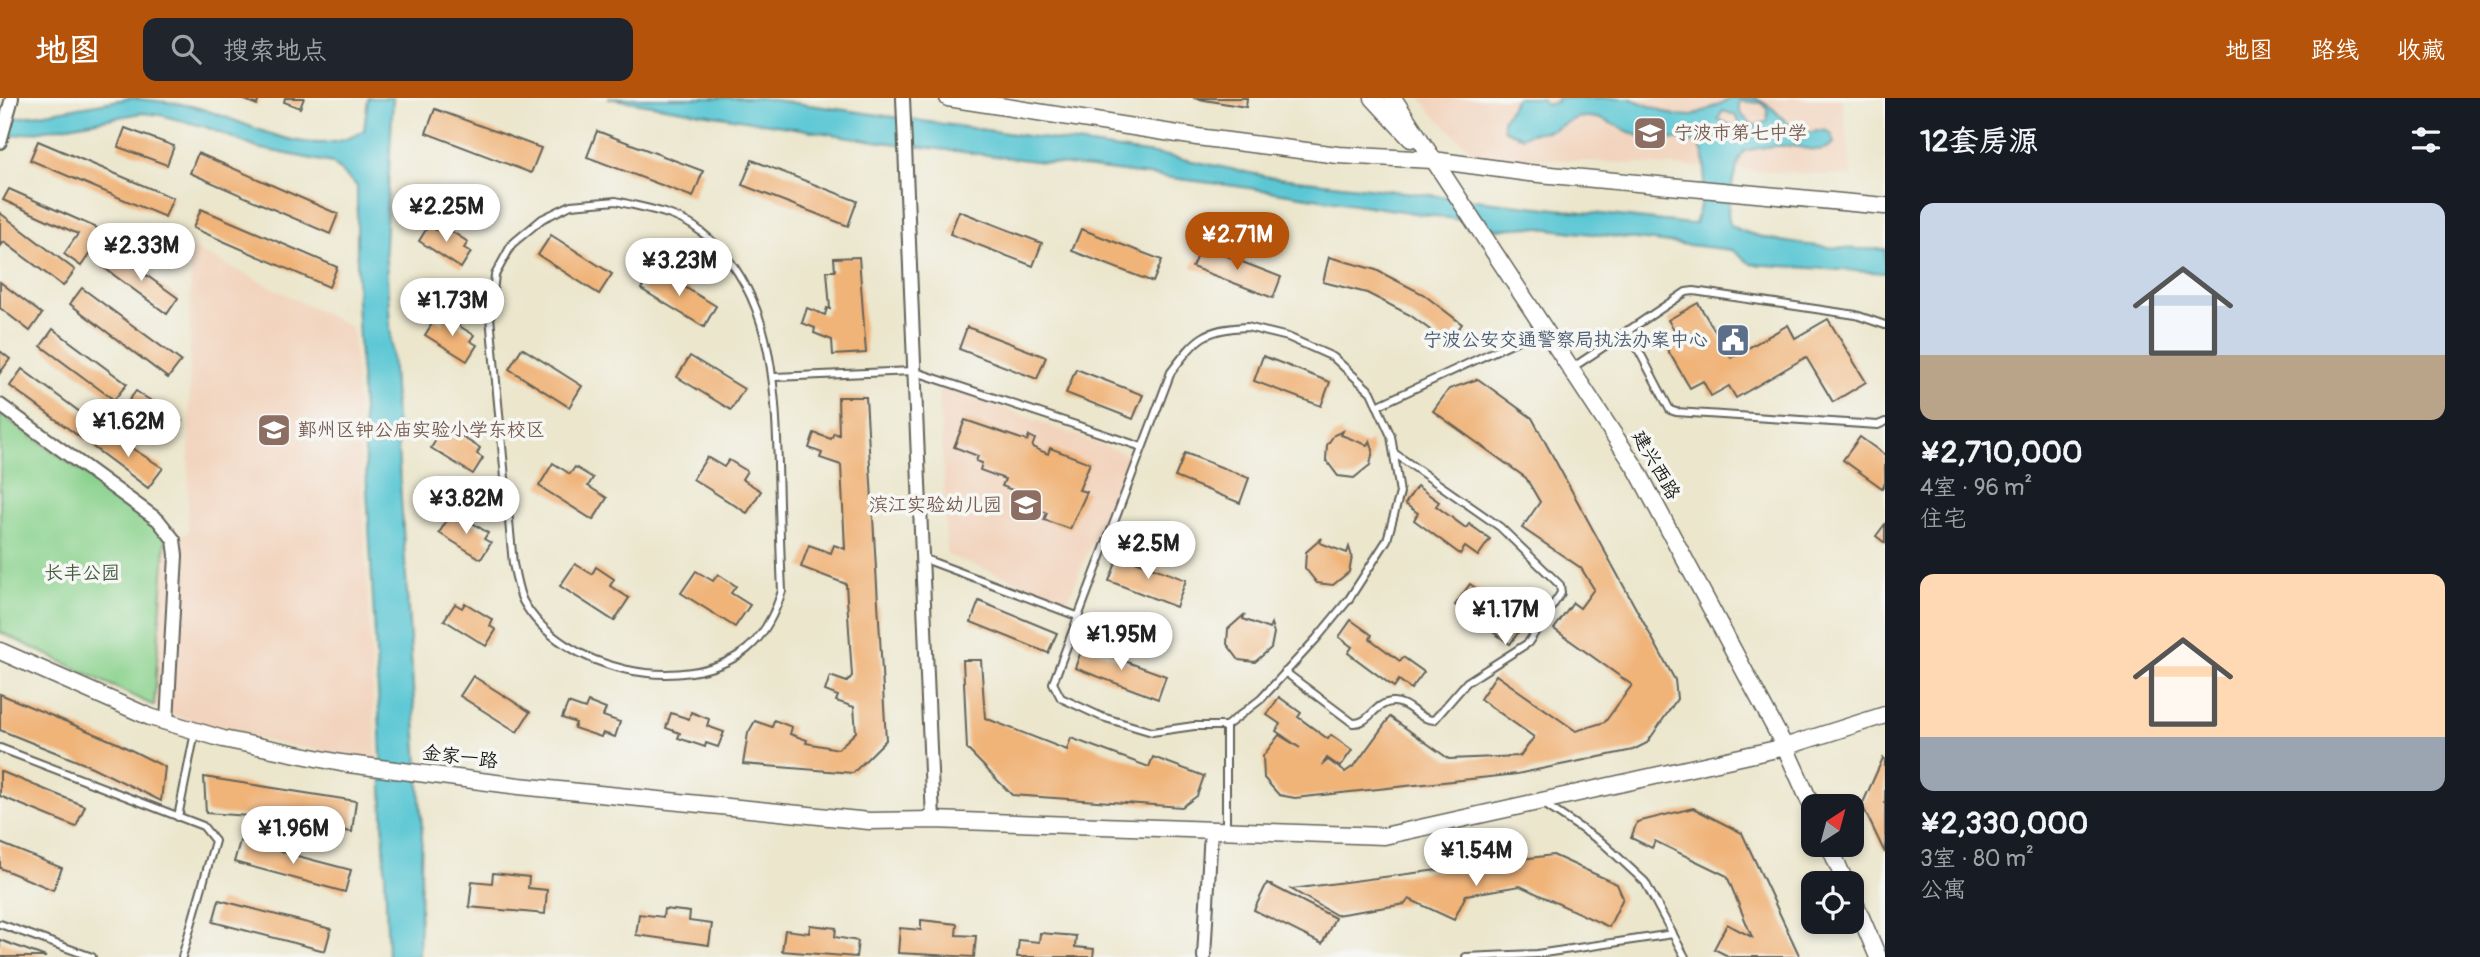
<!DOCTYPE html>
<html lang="zh">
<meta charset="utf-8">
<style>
:root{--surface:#171b24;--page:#20242c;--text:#f1f3f6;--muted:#9ea1a6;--accent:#b45309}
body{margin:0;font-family:Pangolin,"LXGW WenKai TC",sans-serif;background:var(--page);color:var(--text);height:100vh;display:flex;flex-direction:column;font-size:26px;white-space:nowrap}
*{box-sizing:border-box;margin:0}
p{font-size:23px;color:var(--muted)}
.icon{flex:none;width:38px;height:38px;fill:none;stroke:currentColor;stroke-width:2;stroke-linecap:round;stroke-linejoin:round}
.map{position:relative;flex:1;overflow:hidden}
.sheet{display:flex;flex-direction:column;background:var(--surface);width:595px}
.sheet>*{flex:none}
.needle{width:46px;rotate:36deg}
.tools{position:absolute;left:1801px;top:696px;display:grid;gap:14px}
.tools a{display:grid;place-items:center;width:63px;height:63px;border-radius:14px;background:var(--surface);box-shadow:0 4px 10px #0003;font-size:35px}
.price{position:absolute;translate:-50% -60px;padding:0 16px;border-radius:24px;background:#fff;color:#222;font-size:23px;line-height:46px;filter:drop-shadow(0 2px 4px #0008)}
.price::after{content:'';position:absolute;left:50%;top:42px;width:21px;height:16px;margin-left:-10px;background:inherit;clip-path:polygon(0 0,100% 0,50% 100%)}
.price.current{background:var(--accent);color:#fff}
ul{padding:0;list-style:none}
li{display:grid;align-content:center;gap:14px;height:371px;padding:0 35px}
li span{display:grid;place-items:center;height:217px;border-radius:14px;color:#555}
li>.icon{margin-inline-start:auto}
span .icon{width:126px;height:126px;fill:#fffc;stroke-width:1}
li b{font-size:30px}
h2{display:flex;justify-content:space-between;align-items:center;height:84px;padding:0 35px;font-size:30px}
header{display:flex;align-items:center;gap:42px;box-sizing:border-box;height:98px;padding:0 35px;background:var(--accent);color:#fff}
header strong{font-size:33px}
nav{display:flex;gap:38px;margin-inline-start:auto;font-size:24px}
.search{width:490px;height:63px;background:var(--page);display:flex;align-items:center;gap:18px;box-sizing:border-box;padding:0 24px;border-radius:14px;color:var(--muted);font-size:26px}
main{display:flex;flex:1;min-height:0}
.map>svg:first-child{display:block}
.built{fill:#f2d4be}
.green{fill:#8ad28d;stroke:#537754;stroke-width:2}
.water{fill:#5bc7d4;stroke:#3c7278;stroke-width:2;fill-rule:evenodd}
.building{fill:#f0b378}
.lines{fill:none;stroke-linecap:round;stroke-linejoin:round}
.service-casing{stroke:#64635a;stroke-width:10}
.minor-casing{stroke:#64635a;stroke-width:16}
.tertiary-casing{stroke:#64635a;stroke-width:19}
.service{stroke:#fff;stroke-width:6}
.minor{stroke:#fff;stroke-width:12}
.tertiary{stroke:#fff;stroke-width:16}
.labels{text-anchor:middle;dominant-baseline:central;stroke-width:7;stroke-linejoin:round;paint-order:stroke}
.education-label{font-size:19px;fill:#785e54;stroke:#f6f6f2;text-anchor:start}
.service-label{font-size:19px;fill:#4e5e75;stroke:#f6f6f2;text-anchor:end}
.street-label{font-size:19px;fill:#1c1c1c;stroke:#f6f6f2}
.park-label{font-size:19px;fill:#425c44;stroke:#f6f6f2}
</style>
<header>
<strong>地图</strong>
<div class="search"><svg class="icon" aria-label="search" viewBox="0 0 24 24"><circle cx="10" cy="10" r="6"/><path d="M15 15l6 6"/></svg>搜索地点</div>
<nav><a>地图</a><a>路线</a><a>收藏</a></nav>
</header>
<main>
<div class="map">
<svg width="1885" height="859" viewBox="0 0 1885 859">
<rect width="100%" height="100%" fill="#f6f6f2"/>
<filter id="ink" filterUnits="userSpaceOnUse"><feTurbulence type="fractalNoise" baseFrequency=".0143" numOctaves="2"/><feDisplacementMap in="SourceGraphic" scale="14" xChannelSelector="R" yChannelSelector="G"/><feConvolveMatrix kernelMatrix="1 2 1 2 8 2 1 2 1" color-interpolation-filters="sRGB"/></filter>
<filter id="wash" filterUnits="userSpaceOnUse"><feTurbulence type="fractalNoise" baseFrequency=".00686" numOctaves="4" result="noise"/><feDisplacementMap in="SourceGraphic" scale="28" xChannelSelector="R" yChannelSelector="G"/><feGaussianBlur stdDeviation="1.57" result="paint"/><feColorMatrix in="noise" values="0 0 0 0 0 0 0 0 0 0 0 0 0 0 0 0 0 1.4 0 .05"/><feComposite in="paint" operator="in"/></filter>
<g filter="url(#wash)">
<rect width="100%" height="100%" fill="#ebe6cc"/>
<g class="built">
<polygon points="1421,0 1842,0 1852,78 1476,57 1431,14"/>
<polygon points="191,149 353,230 377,662 267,643 176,618 154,608 166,433 171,437 188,435"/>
<polygon points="939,286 1129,357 1068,502 947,457"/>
</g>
<polygon class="green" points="0,316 166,433 154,608 0,534"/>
<g class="water">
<path d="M131 0C152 3 175 4 195 9 247 22 312 67 364 32L368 0H393L385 147 422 731 419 859H388L380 632 357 204V88L332 65 257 50 206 29 160 17 142 15 0 40V23Z"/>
<path d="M608 0H760L1168 58 1270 79 1690 126 1695 125C1701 111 1702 97 1704 82 1711 29 1678 46 1644 39 1620 34 1604 14 1577 20 1567 23 1558 31 1547 33 1537 35 1531 33 1522 39L1503 31V22L1516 0H1541L1546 7 1557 4V0H1629L1674 17 1693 18 1733 0H1756L1772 10 1799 36 1824 32 1831 35 1834 45C1818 58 1808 49 1790 48 1775 47 1758 50 1744 53 1735 67 1723 114 1731 128 1765 146 1846 152 1885 151V175L1751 166 1732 152 1531 129 1498 131 1468 123 1235 88 874 43ZM1740 3 1761 5 1767 11 1768 23 1755 28C1746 22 1736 14 1740 3ZM1723 13 1735 17 1739 23 1737 30 1718 21Z"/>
</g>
<g id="blocks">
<g class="building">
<polygon points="240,0 259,0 257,7"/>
<polygon points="285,0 304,0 300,10 284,4"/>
<polygon points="1193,0 1247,0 1246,9"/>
<polygon points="435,11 541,50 531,75 426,35"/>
<polygon points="125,30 174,48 167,67 118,49"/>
<polygon points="597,33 703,73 693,99 587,59"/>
<polygon points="38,43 173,100 165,119 30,62"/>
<polygon points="198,55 338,116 330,136 190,75"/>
<polygon points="752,62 857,103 848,128 742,87"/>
<polygon points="9,91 97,130 100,141 81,168 64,156 78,136 3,102"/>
<polygon points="201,111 337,169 329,189 193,130"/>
<polygon points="959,113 1042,145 1033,168 950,136"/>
<polygon points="0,115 75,172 63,188 4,144 0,149"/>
<polygon points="440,126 468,144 464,150 471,154 461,170 419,143 429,127 436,132"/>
<polygon points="1081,131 1162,162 1153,184 1072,153"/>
<polygon points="551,137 612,176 599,196 538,157"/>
<polygon points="1201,148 1281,179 1273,200 1192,169"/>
<polygon points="114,154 178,200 167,216 103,169"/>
<polygon points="859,159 866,255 833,257 832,242 814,235 815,230 802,225 807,210 825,217 827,210 830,211 827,173 835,173 834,160"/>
<polygon points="1329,159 1376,172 1423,196 1462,226 1448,245 1410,217 1367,195 1323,184"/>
<polygon points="653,170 716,208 704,229 641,191"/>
<polygon points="0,184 42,216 30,233 0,210"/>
<polygon points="82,190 181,263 168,280 70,206"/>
<polygon points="1698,205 1731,260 1788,227 1795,240 1828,221 1866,284 1833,304 1806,259 1736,300 1729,288 1711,298 1703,283 1690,290 1663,244 1677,236 1668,222"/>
<polygon points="446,220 474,237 470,243 477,247 467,263 425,237 435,221 442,226"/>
<polygon points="967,229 1046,259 1037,281 959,251"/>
<polygon points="53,231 127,286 114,302 41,248"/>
<polygon points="522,250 582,288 569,309 509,271"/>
<polygon points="0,253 10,261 0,275"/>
<polygon points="690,258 744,291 731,312 677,279"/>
<polygon points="1263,258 1330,284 1321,308 1254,283"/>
<polygon points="22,271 96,326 84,342 10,288"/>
<polygon points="1076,271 1143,297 1133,321 1066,295"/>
<polygon points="1478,281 1532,320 1675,582 1677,601 1647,645 1633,652 1517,676 1295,700 1279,697 1264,680 1263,658 1279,637 1300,650 1276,633 1280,626 1267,617 1279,599 1301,615 1298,619 1328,641 1331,637 1352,652 1340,669 1327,660 1322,667 1328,662 1345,674 1355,667 1390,619 1449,661 1520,658 1534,639 1480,601 1496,577 1576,633 1605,624 1632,587 1554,531 1573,505 1580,510 1594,491 1581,470 1522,430 1540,404 1526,380 1433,313 1449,291"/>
<polygon points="136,293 182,323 171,339 124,309"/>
<polygon points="838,299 866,299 886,642 853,675 743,666 748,635 755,623 772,629 774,622 792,629 790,636 807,642 806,645 838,651 856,634 854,609 836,603 838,598 825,593 830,578 847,584 852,578 846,486 801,469 809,447 831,455 834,447 845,451 841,367 820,360 822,355 809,350 814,335 831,341 834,335 839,337"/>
<polygon points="965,322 1027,343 1029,338 1035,341 1032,349 1048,356 1050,350 1090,365 1079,392 1087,394 1070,431 1044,422 1047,415 1024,405 1027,398 1002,388 1005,381 980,372 982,365 976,363 978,358 954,349"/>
<polygon points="105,333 163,370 148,390 93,349"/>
<polygon points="452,333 480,350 477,356 483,360 473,376 431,350 441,334 449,339"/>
<polygon points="1343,333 1341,337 1367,347 1370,342 1373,352 1370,367 1354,380 1338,378 1326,362 1327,347 1334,337"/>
<polygon points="1860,339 1885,357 1885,385 1882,390 1843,362"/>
<polygon points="1185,355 1249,380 1240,405 1175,379"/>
<polygon points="707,359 724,369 729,362 747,373 742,381 761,393 747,415 693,381"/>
<polygon points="553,365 570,376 575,369 593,380 588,388 607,400 593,422 539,388"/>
<polygon points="1417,388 1439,404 1436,408 1466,430 1469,426 1490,441 1478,458 1465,449 1460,456 1414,422 1418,415 1405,406"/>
<polygon points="460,417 488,435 484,441 491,445 481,461 439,435 449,419 456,423"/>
<polygon points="1885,426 1885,445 1876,438"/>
<polygon points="1322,440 1320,445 1347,455 1349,449 1352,459 1349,474 1333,487 1317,485 1305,470 1306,454"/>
<polygon points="1119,457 1186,482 1176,509 1109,483"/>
<polygon points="575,466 592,476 596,469 614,481 610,488 629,500 614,523 560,488"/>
<polygon points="696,473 713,483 718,476 736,488 731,495 750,507 735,529 681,495"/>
<polygon points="1470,486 1525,525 1510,546 1455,507"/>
<polygon points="979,503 1057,535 1048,555 971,524"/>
<polygon points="465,505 493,522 490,528 496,532 486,548 444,522 455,506 462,510"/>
<polygon points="1245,516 1243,521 1269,531 1271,526 1274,535 1271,550 1255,564 1239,562 1227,546 1228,531"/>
<polygon points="1351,522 1372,537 1370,541 1400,563 1403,559 1424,574 1411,591 1399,582 1394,589 1348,555 1352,549 1339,539"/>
<polygon points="1083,548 1166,578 1158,601 1075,570"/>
<polygon points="963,562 981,562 985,620 1067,652 1071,640 1149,669 1153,659 1204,678 1197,698 1182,709 1012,697 967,651"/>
<polygon points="473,578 530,614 517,634 460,598"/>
<polygon points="0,596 117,645 165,669 161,703 92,669 0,632"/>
<polygon points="588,604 606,611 603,618 620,624 615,639 603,635 601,639 574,630 576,625 562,620 568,605 585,611"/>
<polygon points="691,614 709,621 707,628 724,634 718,649 706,645 705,649 678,640 680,635 666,630 671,615 689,621"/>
<polygon points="1883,660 1885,661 1885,755 1862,707"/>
<polygon points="0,673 85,708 76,729 0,698"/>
<polygon points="204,679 356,703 352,734 265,719 206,715"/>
<polygon points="1693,710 1742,735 1800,859 1730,859 1714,851 1727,826 1752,839 1727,778 1655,743 1652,750 1631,740 1637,724"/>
<polygon points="240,743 351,772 345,794 234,764"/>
<polygon points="0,745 62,770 53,792 0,770"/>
<polygon points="1553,757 1617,786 1623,800 1609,829 1520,788 1466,797 1454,822 1409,801 1405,806 1336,817 1291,791"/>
<polygon points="493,775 529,779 528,790 547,792 545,816 469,809 472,783 492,785"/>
<polygon points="1267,785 1335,820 1322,846 1254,812"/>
<polygon points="219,802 331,831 325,853 213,824"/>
<polygon points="664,811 690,814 689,823 712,826 709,847 636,837 639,816 663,819"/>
<polygon points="921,822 957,826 956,837 976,838 974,859 898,855 900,830 921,832"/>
<polygon points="810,827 836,830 835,839 858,843 856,859 782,853 785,832 809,835"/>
<polygon points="1040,835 1076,838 1075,849 1094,851 1093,859 1017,859 1019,842 1039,844"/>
<polygon points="0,842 46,859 0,859"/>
</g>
</g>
</g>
<g filter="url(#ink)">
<use href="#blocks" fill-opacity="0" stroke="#64635a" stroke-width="2"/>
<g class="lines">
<g class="service-casing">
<g id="service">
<path d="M616 103C644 110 677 114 700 133 772 189 775 283 778 366 779 408 780 451 782 493 775 515 765 537 746 552 683 600 561 572 523 503 518 493 516 478 513 466L490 219 495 177 512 146 542 121 571 107Z"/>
<path d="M1247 229 1288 239 1333 259 1371 294 1391 338 1400 395 1387 442 1349 501 1316 541 1261 601 1226 628H1194L1152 634 1102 619 1061 600 1053 585 1171 274C1197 240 1203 231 1247 229Z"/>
<polyline points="1628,232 1670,312 1676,314 1878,327 1885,324"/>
<polyline points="1572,270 1686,194 1694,193 1856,217 1885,227"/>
<polyline points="775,279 913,273 1142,349"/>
<polyline points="1377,308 1544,230"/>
<polyline points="922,460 1077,518"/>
<path d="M1285 574 1353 625C1370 626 1374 605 1392 604 1408 603 1418 622 1434 622L1467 584 1528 545 1561 495 1560 487 1500 429 1394 355"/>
<polyline points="1226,628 1226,731"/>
<polyline points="0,650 203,728 215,743 182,859"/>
<polyline points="1544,706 1603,745 1645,784 1685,859"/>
<polyline points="178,719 195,634"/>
<polyline points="0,826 92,859"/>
<polyline points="1466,859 1537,856 1673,836"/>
</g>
</g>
<g class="minor-casing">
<g id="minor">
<polyline points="903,0 933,722"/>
<polyline points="0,44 12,0"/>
<polyline points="0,307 158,422 174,442 176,457 167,624"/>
<polyline points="1204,859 1211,732"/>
</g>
</g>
<g class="tertiary-casing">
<g id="tertiary">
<polyline points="948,0 1197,39 1338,57 1433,62 1529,75 1885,108"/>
<polyline points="1373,0 1411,41"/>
<polyline points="1393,0 1637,372 1785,649 1813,711"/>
<polyline points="0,553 150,619 223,641 341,665 519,688 869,723 933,722 1384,738 1781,650 1885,617"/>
<polyline points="1829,747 1846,786"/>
<polyline points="1852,798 1878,859"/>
</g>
</g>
<use href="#service" class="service"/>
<use href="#minor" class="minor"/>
<use href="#tertiary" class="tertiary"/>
</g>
</g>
<defs>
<g id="school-square" transform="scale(1.75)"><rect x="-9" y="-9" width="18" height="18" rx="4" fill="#8d6e63" stroke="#f6f6f2"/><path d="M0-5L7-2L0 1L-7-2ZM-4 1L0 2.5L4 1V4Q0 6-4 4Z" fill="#fff"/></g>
<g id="civic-square" transform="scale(1.75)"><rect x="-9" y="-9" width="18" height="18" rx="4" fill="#5c6f8a" stroke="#f6f6f2"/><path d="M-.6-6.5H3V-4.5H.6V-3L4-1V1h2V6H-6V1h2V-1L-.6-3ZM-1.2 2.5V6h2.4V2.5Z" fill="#fff"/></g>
</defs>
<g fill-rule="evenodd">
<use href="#school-square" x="1650" y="35"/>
<use href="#civic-square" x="1733" y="242"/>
<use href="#school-square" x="274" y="332"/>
<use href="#school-square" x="1026" y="407"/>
</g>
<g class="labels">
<g class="education-label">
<text x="1674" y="35">宁波市第七中学</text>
<text x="298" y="332">鄞州区钟公庙实验小学东校区</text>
<text x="1002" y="407" text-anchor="end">滨江实验幼儿园</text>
</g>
<g class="service-label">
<text x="1708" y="242">宁波公安交通警察局执法办案中心</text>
</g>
<g class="street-label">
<text transform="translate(1656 367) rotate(60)">建兴西路</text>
<text transform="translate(460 659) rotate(7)">金家一路</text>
</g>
<g class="park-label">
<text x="82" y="475">长丰公园</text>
</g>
</g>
</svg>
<div class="tools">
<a><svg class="needle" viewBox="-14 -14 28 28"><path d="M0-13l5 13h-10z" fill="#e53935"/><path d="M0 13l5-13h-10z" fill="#9ea1a6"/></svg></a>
<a><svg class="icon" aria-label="locate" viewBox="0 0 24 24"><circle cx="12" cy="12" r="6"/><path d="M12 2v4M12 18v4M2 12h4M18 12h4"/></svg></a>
</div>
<b class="price" style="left:446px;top:146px">¥2.25M</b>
<b class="price current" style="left:1237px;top:174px">¥2.71M</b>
<b class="price" style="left:141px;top:185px">¥2.33M</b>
<b class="price" style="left:679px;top:200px">¥3.23M</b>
<b class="price" style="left:452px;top:240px">¥1.73M</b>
<b class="price" style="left:128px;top:361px">¥1.62M</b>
<b class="price" style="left:466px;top:438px">¥3.82M</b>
<b class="price" style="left:1148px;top:483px">¥2.5M</b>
<b class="price" style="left:1505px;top:549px">¥1.17M</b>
<b class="price" style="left:1121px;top:574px">¥1.95M</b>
<b class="price" style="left:293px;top:768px">¥1.96M</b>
<b class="price" style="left:1476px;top:790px">¥1.54M</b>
</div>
<section class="sheet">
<h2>12套房源<svg class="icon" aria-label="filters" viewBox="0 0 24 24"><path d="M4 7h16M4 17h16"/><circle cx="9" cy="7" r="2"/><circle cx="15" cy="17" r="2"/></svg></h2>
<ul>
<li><span style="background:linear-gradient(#c9d6e8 70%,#b9a48a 0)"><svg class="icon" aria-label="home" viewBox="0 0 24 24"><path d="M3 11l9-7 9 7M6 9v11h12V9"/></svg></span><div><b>¥2,710,000</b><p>4室 · 96 m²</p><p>住宅</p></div></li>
<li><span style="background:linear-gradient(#ffd9b3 75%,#9aa5b1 0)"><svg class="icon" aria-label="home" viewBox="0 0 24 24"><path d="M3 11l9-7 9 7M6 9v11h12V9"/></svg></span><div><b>¥2,330,000</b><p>3室 · 80 m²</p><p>公寓</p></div></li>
</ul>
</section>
</main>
